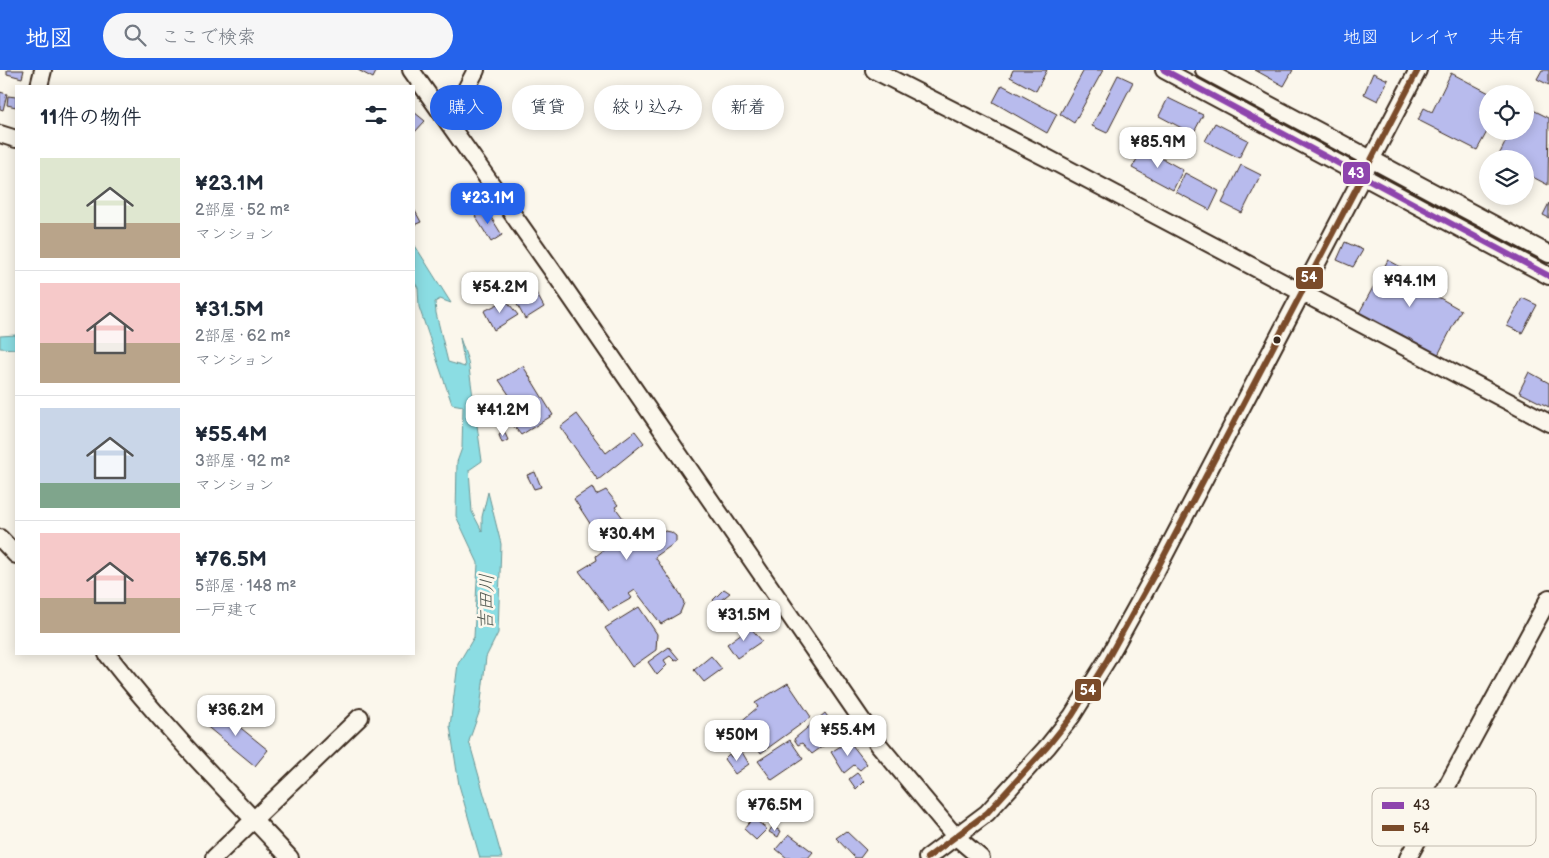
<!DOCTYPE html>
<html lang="ja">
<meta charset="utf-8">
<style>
:root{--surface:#fff;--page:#f6f6f7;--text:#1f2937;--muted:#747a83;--line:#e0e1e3;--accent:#2563eb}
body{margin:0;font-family:"Balsamiq Sans","Klee One",sans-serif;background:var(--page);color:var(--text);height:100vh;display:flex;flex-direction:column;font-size:19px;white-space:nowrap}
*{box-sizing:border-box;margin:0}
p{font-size:16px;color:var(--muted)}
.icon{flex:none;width:28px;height:28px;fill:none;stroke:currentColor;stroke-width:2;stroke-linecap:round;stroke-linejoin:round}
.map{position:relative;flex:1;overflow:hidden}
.sheet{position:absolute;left:15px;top:15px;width:400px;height:570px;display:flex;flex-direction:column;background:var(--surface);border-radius:0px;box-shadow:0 2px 12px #0003}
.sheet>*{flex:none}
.top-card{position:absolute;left:430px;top:15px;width:475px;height:45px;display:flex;gap:10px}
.controls{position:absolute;left:1479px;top:15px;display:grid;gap:10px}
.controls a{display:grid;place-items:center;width:55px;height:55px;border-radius:50%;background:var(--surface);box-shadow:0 2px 12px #0003;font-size:25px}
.price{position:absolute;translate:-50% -42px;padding:0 11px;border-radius:10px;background:#fff;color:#222;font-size:16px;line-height:32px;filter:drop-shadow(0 1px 2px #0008)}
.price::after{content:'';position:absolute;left:50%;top:30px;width:15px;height:11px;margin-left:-8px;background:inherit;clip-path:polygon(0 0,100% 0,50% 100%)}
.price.current{background:var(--accent);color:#fff}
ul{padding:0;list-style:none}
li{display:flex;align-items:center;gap:15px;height:125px;padding:0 25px}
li+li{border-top:1px solid var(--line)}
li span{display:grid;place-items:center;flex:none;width:140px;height:100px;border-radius:0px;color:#555}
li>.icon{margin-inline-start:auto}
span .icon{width:60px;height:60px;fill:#fffc;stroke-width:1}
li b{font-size:21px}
h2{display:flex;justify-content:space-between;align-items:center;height:60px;padding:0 25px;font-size:21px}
.chip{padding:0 18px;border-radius:22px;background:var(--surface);box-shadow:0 2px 12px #0003;font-size:18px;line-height:45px}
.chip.current{background:var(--accent);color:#fff}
header{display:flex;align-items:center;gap:30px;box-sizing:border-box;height:70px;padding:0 25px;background:var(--accent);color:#fff}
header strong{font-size:24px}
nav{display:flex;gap:28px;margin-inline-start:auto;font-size:18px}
.search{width:350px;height:45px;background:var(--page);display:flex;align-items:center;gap:12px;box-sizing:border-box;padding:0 18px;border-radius:28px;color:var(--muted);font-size:19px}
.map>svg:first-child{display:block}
.water{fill:#8bdde3;stroke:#6b9594}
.building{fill:#b8bbed;stroke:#3b2a1e}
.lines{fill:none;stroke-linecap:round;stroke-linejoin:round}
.minor-casing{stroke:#3b2a1e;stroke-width:20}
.minor{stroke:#fbf7ec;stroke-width:16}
.bus-1-casing{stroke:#fbf7ec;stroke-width:10}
.bus-2-casing{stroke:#fbf7ec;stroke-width:10}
.bus-1{stroke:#8e44ad;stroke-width:6}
.bus-2{stroke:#7a4b2a;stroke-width:6}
.bus-dot{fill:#3b2a1e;stroke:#fbf7ec;stroke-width:2}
.labels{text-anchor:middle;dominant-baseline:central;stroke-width:5;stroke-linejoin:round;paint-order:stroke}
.water-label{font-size:19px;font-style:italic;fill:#4f574f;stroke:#fbf7ec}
.key{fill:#fbf7ec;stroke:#c1baae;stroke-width:1}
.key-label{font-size:14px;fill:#3b2a1e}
.line-badge{stroke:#fbf7ec;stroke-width:2}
.badge-label{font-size:14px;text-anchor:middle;font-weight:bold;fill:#fff}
</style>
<header>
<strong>地図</strong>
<div class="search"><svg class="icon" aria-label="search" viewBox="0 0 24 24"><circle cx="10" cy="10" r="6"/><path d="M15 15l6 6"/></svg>ここで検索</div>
<nav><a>地図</a><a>レイヤ</a><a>共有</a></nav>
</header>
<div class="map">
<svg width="1549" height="788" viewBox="0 0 1549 788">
<rect width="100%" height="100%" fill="#fbf7ec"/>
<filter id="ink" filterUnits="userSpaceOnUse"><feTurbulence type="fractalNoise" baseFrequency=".02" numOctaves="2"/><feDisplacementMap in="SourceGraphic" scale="10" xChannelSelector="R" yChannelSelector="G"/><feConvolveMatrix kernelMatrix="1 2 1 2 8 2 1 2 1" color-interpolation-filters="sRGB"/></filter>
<g filter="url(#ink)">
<g class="water">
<polygon points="414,174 451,233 440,229 435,232 436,243 448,292 465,297 460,268 468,291 482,391 469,400 472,442 482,461 482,447 488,422 501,474 498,563 486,587 480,640 469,671 502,788 480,788 459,715 450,656 458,594 474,567 478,493 456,446 457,392 462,378 463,336 452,334 419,237 418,218 414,211"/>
<polygon points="16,265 16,279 0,278 0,266"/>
</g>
<g class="building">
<polygon points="7,0 24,0 22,8 7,4"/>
<polygon points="358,0 377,0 373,8"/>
<polygon points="1013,0 1047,0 1036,21 1010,7"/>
<polygon points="1084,0 1103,0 1074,53 1060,44"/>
<polygon points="1255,0 1293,0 1284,16"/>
<polygon points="1542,0 1549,0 1549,15 1537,9"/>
<polygon points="1373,3 1388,10 1378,31 1364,24"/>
<polygon points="1451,3 1491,24 1488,24 1488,60 1477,80 1418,50 1424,38 1432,42"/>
<polygon points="1118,5 1133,12 1107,63 1092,56"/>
<polygon points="1002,15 1057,44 1047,63 993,32"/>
<polygon points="0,22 7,24 3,40 0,39"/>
<polygon points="8,26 16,27 16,37 7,35"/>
<polygon points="1168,28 1203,45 1193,64 1159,46"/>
<polygon points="1525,36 1549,48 1548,115 1525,103 1525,89 1497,89 1511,61 1525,61"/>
<polygon points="414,42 425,51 414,63"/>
<polygon points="1215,53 1248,70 1239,88 1205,71"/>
<polygon points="1143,78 1183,100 1173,120 1132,98"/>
<polygon points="1241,95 1261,105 1242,143 1222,133"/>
<polygon points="1185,103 1219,121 1210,140 1176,122"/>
<polygon points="1549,133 1549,148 1543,145"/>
<polygon points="484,136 502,165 491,172 475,146"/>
<polygon points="414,139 421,152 414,155"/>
<polygon points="1345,172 1363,180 1353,197 1337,190"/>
<polygon points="1388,190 1427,211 1424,219 1461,240 1438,285 1359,243"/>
<polygon points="533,217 544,237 525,249 514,229"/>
<polygon points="1522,228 1537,235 1522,263 1507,256"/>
<polygon points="506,230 518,245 494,260 484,241"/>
<polygon points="523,296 553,345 521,365 513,355 524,347 499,310"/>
<polygon points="1529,302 1549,313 1549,337 1519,322"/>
<polygon points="577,344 606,383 635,361 644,373 598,410 560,357"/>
<polygon points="504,361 508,370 502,373 499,365"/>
<polygon points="535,402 541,417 534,419 527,405"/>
<polygon points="592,417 596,425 606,420 618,435 615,437 644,477 665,461 671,462 676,466 676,472 655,487 681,525 684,533 680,543 661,554 635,520 629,524 632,528 609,541 579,501 597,490 596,486 606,478 574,429"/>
<polygon points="724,519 730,523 716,534 713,530"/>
<polygon points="639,537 657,564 656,580 632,597 605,558"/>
<polygon points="750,557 762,571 737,588 727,574"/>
<polygon points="669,577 679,589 675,591 670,586 664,590 667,595 657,605 648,592"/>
<polygon points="711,586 722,599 704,612 694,600"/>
<polygon points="788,613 811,647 761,683 739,653 758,637 755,633"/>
<polygon points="216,638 268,680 255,696 204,654"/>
<polygon points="825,643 840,664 812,684 802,673 798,675 794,669"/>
<polygon points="790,670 803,689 772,710 758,691"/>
<polygon points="849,671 867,694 860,700 854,695 844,703 831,682"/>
<polygon points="742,682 749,694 735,704 724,689 729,684 731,687"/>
<polygon points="857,703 864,711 856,719 849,709"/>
<polygon points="753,748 767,759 756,770 744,759"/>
<polygon points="772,757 781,761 778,767 769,762"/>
<polygon points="846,761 866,780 860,788 855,788 836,768"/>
<polygon points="789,764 813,782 808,788 787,788 776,779"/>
</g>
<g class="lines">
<g class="minor-casing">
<g id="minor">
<polyline points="411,0 559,210 879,675 955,766 981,788"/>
<polyline points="874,0 1047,88 1549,353"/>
<polyline points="1164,0 1549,206"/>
<polyline points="1204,0 1549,184"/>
<polyline points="39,16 43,0"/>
<polyline points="449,52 476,0"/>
<polyline points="0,64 16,69"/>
<polyline points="0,468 16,485"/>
<path d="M107 584C163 656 227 721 290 788"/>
<polyline points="214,788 360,647"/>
<polyline points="927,788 987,743 1048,676 1072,646 1107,590 1154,505 1418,0"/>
<polyline points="1408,788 1549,528"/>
</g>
</g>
<use href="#minor" class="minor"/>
<g class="bus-1-casing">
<polyline id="bus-1" points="1164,0 1549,206"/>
</g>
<g class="bus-2-casing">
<polyline id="bus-2" points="927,788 987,743 1048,676 1072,646 1107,590 1154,505 1418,0"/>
</g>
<use href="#bus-1" class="bus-1"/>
<use href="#bus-2" class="bus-2"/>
</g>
</g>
<circle class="bus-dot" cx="1277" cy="270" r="4.5"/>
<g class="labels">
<g class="water-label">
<text transform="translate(487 532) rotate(-89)">吉田川</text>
</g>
</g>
<rect x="1372" y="718" width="164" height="58" rx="8" class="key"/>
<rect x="1382" y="732" width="22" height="7" fill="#8e44ad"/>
<rect x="1382" y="755" width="22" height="6" fill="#7a4b2a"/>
<g class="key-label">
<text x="1413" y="740">43</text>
<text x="1413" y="763">54</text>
</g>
<g class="line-badge">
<rect x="1342" y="91" width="29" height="24" rx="5" fill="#8e44ad"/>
<rect x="1295" y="196" width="29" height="24" rx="5" fill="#7a4b2a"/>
<rect x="1074" y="608" width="28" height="24" rx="5" fill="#7a4b2a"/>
</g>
<g class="badge-label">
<text x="1356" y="108">43</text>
<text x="1309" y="212">54</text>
<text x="1088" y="625">54</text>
</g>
</svg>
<div class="controls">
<a><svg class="icon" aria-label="locate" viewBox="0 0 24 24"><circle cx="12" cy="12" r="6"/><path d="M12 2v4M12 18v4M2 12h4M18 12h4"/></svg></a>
<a><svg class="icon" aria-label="layers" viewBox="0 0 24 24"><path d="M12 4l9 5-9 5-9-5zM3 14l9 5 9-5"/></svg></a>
</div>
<b class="price" style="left:1158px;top:99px">¥85.9M</b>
<b class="price current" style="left:488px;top:155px">¥23.1M</b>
<b class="price" style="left:1410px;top:238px">¥94.1M</b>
<b class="price" style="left:500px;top:244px">¥54.2M</b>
<b class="price" style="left:503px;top:367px">¥41.2M</b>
<b class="price" style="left:627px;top:491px">¥30.4M</b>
<b class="price" style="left:744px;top:572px">¥31.5M</b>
<b class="price" style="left:236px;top:667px">¥36.2M</b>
<b class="price" style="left:848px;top:687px">¥55.4M</b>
<b class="price" style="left:737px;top:692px">¥50M</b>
<b class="price" style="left:775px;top:762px">¥76.5M</b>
<div class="top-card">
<a class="chip current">購入</a>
<a class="chip">賃貸</a>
<a class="chip">絞り込み</a>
<a class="chip">新着</a>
</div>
<section class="sheet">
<h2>11件の物件<svg class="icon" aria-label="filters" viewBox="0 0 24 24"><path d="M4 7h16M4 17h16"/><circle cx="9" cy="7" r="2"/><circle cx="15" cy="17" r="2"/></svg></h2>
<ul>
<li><span style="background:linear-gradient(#dfe7d0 65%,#b9a48a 0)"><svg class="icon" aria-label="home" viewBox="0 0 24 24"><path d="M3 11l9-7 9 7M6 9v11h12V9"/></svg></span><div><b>¥23.1M</b><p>2部屋 · 52 m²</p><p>マンション</p></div></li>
<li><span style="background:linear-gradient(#f6c9c9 60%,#b9a48a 0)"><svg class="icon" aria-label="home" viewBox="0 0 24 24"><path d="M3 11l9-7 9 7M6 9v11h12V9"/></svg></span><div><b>¥31.5M</b><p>2部屋 · 62 m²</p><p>マンション</p></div></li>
<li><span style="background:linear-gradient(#c9d6e8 75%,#7fa58c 0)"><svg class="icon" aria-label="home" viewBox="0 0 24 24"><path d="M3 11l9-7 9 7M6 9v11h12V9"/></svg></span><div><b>¥55.4M</b><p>3部屋 · 92 m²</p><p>マンション</p></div></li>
<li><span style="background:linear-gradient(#f6c9c9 65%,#b9a48a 0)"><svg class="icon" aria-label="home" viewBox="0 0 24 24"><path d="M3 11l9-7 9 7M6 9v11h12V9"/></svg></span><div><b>¥76.5M</b><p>5部屋 · 148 m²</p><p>一戸建て</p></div></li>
</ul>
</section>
</div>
